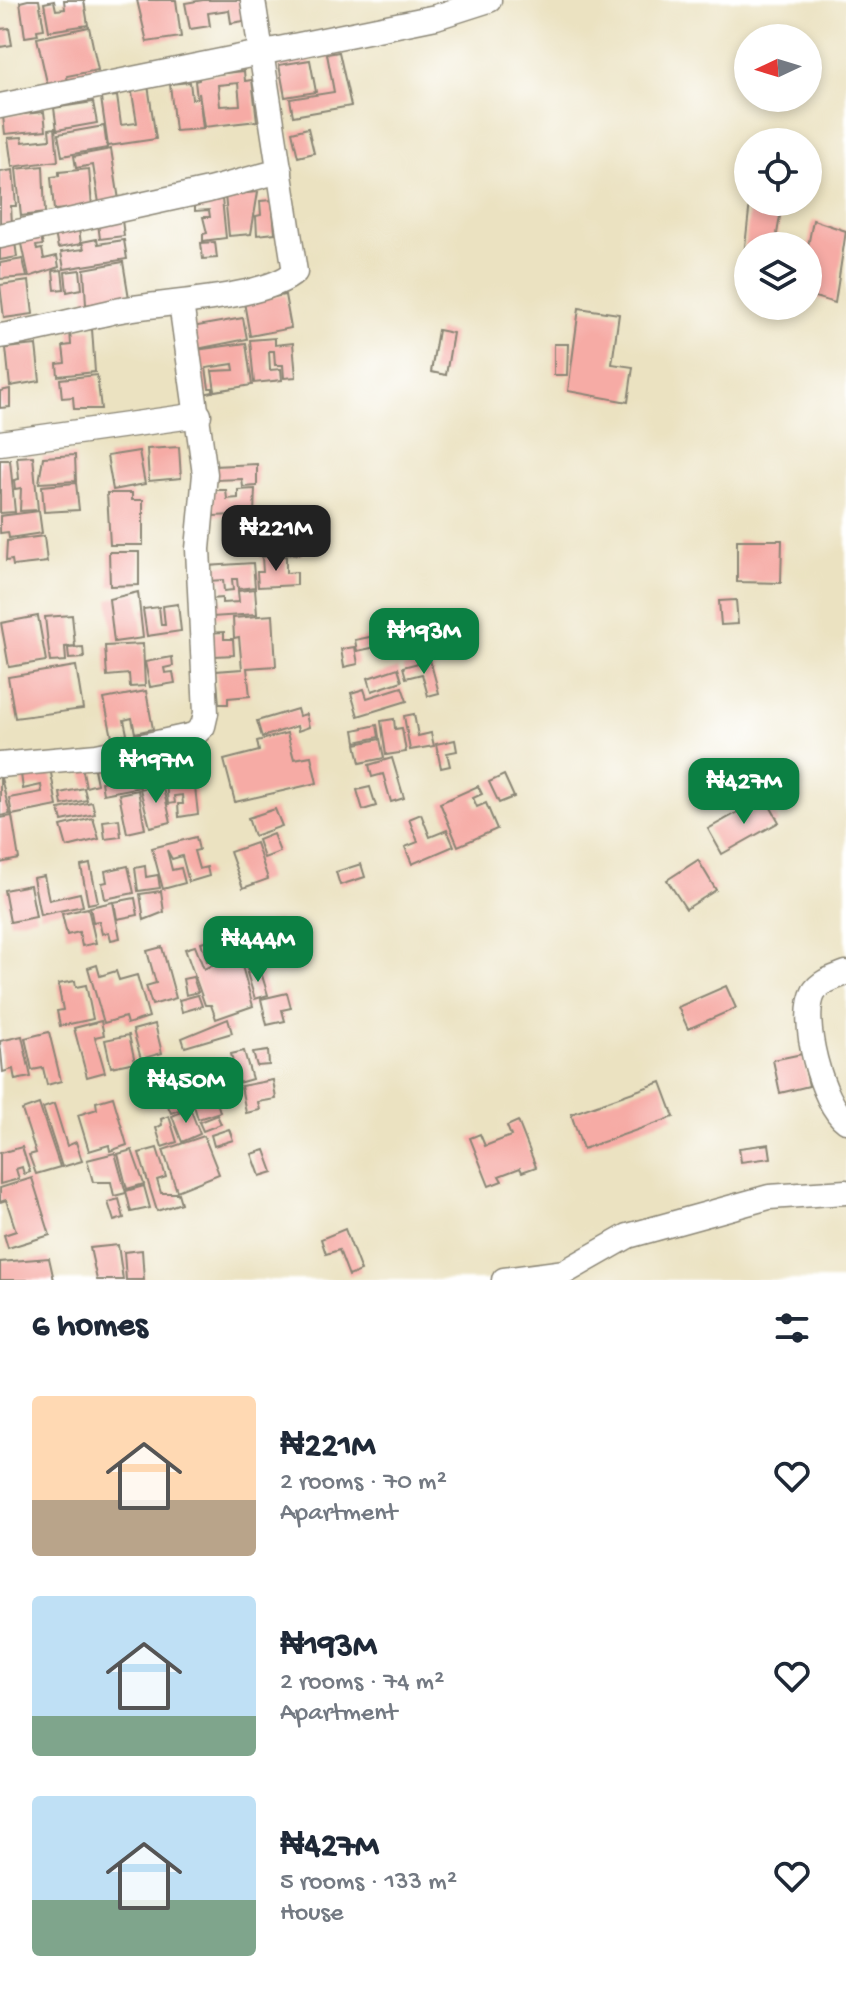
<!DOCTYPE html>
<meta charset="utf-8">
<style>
:root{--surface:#fff;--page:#f2f2f3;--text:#1f2937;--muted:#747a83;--accent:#0b8043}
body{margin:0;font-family:"Gochi Hand",sans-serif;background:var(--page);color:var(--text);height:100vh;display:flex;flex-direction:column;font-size:30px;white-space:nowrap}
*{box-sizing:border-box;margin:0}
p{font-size:26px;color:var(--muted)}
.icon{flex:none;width:44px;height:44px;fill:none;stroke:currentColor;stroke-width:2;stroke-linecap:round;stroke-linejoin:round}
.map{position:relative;height:1280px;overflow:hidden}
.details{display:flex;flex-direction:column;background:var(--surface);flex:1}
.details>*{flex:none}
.needle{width:52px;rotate:266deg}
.fabs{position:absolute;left:734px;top:24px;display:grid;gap:16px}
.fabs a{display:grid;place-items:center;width:88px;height:88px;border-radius:50%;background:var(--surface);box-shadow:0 4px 12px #0003;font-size:40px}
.price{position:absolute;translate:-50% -68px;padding:0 18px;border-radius:16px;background:var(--accent);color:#fff;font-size:26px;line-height:52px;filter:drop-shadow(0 2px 4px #0008)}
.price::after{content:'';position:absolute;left:50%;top:48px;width:24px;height:18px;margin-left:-12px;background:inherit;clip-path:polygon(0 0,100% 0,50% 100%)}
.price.current{background:#222;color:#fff}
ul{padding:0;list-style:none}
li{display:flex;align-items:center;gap:24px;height:200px;padding:0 32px}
li span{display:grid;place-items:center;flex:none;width:224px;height:160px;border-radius:8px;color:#555}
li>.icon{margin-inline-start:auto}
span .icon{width:96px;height:96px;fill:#fffc;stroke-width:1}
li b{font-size:34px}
h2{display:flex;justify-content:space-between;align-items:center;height:96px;padding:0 32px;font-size:34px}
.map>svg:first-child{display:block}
.building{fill:#f6aba5;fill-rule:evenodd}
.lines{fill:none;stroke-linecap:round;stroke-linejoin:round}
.minor-casing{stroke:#8b8676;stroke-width:27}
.minor{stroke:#fff;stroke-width:24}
</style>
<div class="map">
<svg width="846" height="1280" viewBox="0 0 846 1280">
<rect width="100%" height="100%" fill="#fff"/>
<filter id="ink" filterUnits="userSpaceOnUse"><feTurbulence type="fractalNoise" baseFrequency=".0125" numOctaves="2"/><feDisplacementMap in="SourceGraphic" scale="16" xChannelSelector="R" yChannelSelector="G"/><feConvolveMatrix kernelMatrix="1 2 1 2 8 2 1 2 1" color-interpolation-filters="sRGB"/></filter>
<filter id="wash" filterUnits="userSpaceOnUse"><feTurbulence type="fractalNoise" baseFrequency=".006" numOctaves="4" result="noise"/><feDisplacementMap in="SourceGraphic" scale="32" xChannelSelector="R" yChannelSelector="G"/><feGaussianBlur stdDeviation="1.8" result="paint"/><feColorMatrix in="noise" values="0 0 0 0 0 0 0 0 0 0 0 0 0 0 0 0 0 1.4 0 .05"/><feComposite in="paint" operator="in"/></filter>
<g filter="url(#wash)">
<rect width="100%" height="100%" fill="#ebe2c1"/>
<g id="blocks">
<g class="building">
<polygon points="28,0 39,0 44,29 37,30 38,35 25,37 20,2"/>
<polygon points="64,0 84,0 88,25 49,31 44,3 54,1 56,10 65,9"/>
<polygon points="137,0 176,0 181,37 147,42"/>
<polygon points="203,0 241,0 244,21 231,23 229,10 208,13 210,26 190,29 185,3"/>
<polygon points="89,27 98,70 67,76 68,83 48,87 37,38"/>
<polygon points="9,28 12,45 0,47 0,29"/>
<polygon points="339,52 351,106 293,116 290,99 334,92 327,54"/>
<polygon points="310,60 316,92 285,97 279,65"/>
<path d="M244 71 245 81 252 80 257 121 204 127 199 93 203 129 175 131 170 84 190 82 192 99 197 98 195 81 199 80V76ZM238 83 240 105 220 106 218 85Z"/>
<polygon points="148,85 156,139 108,146 101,98 117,96 121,125 137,123 131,87"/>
<polygon points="93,102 97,123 57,130 54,108"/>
<polygon points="44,112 46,130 5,134 3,116"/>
<polygon points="104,126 107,148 62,156 58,134"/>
<polygon points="55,128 58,161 12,167 8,138 22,137 23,142 50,139 49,129"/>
<polygon points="308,128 314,153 298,157 292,132"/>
<polygon points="111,149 119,200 99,203 93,165 76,168 74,156"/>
<polygon points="43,166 45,213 21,216 16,169"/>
<polygon points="89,169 92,207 54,210 51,177 59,176 59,172"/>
<polygon points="13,170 16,206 11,206 12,224 0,225 0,172"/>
<polygon points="258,192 251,234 229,236 225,195"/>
<polygon points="222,199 226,238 203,241 203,234 207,233 203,217 210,217 209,210 195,211 195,202"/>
<polygon points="272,200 275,233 257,235 256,216 261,215 260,201"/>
<polygon points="750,202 781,210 775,246 748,246 748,273 742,273"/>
<polygon points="122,220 124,236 100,239 98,223"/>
<polygon points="813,220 846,231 835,303 808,295 808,246"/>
<polygon points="79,229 81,244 58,248 55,233"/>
<polygon points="40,235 43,245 36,246 37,250 42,249 44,259 57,256 59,267 29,277 21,239"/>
<polygon points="97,239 98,244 124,240 127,259 64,269 61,252 84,249 82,242"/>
<polygon points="15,242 17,257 0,260 0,245"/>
<polygon points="215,242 217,258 203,259 201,243"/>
<polygon points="23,259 27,277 0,279 0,263"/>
<polygon points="123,262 129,298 86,305 84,269"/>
<polygon points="62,270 64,289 55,290 53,271"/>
<polygon points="80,270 82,289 67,292 65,272"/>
<polygon points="29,281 33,314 4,318 0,285"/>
<polygon points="285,295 291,328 250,336 244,302"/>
<polygon points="579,308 619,314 612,364 633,367 628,402 568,391"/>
<polygon points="243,318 247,339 197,349 192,327"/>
<polygon points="92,329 95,372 58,376 57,364 65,363 63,346 71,345 70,330"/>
<polygon points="438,330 453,333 446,375 431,372"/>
<polygon points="275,338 275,345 293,343 296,377 284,378 283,365 275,365 274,351 269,351 270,370 281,369 282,380 254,383 250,340"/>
<polygon points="246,343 252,385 215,391 212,371 234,370 233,364 206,368 209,388 213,388 213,392 203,394 196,350"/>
<polygon points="554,344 568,344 567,375 554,375"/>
<polygon points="36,345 40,381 10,386 6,348"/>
<polygon points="97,375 101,409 74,409 73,397 62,398 60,379"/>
<polygon points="10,389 10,407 0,408 0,391"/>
<polygon points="179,447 181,478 149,481 147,449"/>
<polygon points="139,451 145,484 113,490 107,456"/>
<polygon points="75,455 76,481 39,483 43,457"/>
<polygon points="33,456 38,510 20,511 21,488 15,489 14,480 19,479 17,457"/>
<polygon points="0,460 10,460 15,512 0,513"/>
<polygon points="257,464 257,486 243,487 242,479 214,480 213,466"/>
<polygon points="76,483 79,510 44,512 42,486"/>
<polygon points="255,489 254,514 214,516 213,490 226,490 227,499 238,498 238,490"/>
<polygon points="107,493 132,493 132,500 143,500 143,545 110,545"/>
<polygon points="39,511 42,533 9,538 8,532 0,533 0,516"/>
<polygon points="286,512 287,524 272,525 272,538 256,538 256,513"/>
<polygon points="44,536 47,562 13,566 12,560 6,561 7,541"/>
<polygon points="301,540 301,554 258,556 258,542"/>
<polygon points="737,540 782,540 781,583 737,582"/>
<polygon points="109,552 139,552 139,585 110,586"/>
<polygon points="286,556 286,573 297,572 297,585 258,587 257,572 263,572 262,557"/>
<polygon points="253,563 255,587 238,589 237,579 232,579 233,590 224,591 223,580 208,581 207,566"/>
<polygon points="255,589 257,614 212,617 211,599 222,598 222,603 239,602 238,591"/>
<polygon points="138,592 143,638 114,642 109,599"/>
<polygon points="736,600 738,624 721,625 719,601"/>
<polygon points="178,604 181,631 147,636 143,609 159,607 161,625 165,625 163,606"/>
<polygon points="72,615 75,646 65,647 66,661 50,662 45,617"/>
<polygon points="273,615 276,666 247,668 250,696 228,698 228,704 219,704 216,671 242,669 239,637 234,638 233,618"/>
<polygon points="38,616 46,661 9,667 1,623"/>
<polygon points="403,630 405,641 357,651 355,640"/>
<polygon points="224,632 224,639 233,639 234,655 214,656 205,633"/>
<polygon points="143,644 145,686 130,687 129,674 107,676 105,646"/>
<polygon points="83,647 84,658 69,659 68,648"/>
<polygon points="355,647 358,664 344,667 341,649"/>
<polygon points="172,657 173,666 164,668 165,673 173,672 175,683 150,687 145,662"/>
<polygon points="430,660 439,693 428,696 422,674 406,678 403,667"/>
<polygon points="76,666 83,709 15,718 8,677"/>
<polygon points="398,668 402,681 372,691 368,678"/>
<polygon points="402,687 407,701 358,716 351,693 364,689 367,698"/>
<polygon points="146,691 153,729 135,733 132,718 124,720 127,734 112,737 104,699"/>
<polygon points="297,709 299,716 306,714 309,727 298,731 297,726 262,737 257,721"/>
<polygon points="414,714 418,736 431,733 434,746 410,750 404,716"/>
<polygon points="394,719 395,729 402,728 406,752 386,755 381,721"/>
<polygon points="377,725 379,737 356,742 354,730"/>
<polygon points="287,733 294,759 311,756 317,783 235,802 224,760 259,751 257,741"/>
<polygon points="380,739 384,758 360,763 356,744"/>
<polygon points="455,740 457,751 447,753 450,766 441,768 436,744"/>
<polygon points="164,749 166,758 154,760 155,767 178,763 181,777 142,784 137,754"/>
<polygon points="133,755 140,787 103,794 101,782 130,777 129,768 106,773 104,761"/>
<polygon points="392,758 404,798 391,802 383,774 372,777 369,765"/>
<polygon points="93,764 97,784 86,787 82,766"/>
<polygon points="50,768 57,806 12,815 9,798 42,792 41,785 23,789 21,774"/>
<polygon points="0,774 10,814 0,816"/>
<polygon points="504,775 514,797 499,803 489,782"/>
<polygon points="194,778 198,814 179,817 178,804 183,804 182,795 174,796 175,803 168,804 166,782"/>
<polygon points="162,784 171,822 150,827 140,789"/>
<polygon points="478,786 482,794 473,798 477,807 486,803 497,829 458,846 440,803"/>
<polygon points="370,787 376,806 363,810 357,790"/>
<polygon points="84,788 87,800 62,805 60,793"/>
<polygon points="138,790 145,829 127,833 119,794"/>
<polygon points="765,797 779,822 722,854 708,829"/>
<polygon points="92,802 95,814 62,821 59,809"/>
<polygon points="275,809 282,826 254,836 248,818"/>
<polygon points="421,814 430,837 447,830 454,846 412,864 405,847 418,842 409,819"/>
<polygon points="12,816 19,859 0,863 0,818"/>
<polygon points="93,818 99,839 67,847 61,826"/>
<polygon points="119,819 121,837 105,839 103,821"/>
<polygon points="273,834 280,852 264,858 258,840"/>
<polygon points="196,837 199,850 194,851 199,869 207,867 209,876 189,882 182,856 172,859 167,850 172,870 181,868 185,883 163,889 152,848"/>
<polygon points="256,843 268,879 243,888 230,852"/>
<polygon points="698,860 716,890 686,909 667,880"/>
<polygon points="90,864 98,902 88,904 81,866"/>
<polygon points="361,864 365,877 340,885 336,872"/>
<polygon points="128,866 134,893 105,899 102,883 107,882 105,871"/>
<polygon points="145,866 146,877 158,875 160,888 138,891 135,868"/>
<polygon points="44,876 49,900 80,893 83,906 40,915 33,878"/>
<polygon points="30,885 36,917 10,922 4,890"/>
<polygon points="161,891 164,912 144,920 140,894"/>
<polygon points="135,898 138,915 117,919 114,902"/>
<polygon points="113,902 120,938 111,940 109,932 102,934 99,921 93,922 90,907"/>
<polygon points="88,908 96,943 82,946 79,932 67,935 62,914"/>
<polygon points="278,920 281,930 288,929 297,945 274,951 267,923"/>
<polygon points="233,933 253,1006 216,1019 211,1005 205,1005 185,949 195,946 204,969 217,963 216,958 207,961 201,942"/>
<polygon points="253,944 260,965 247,970 240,949"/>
<polygon points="162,947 176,998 152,1005 146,986 156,983 147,951"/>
<polygon points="97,965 100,976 116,971 119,980 137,975 149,1017 127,1024 125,1017 104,1023 88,968"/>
<polygon points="260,969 268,995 255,999 247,973"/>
<polygon points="193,977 198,992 186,995 183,979"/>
<polygon points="75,981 76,987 86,985 93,1019 60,1026 57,1011 63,1010 58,984"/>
<polygon points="726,986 736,1008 688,1029 678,1007"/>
<polygon points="287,993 291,1008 282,1010 285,1021 267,1025 261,999"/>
<polygon points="198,995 202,1006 182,1012 179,1000"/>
<polygon points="228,1019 232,1033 185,1047 182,1038"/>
<polygon points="101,1021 104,1035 95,1037 105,1072 87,1077 74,1028"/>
<polygon points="155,1024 162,1053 141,1059 133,1030"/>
<polygon points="49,1032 61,1081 47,1085 43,1068 32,1070 25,1038"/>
<polygon points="129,1035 135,1062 111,1067 105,1040"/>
<polygon points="22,1036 31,1077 15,1080 13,1069 3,1072 0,1041"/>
<polygon points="244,1051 252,1079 238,1083 231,1054"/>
<polygon points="268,1051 269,1065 257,1066 253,1053"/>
<polygon points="802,1054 809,1086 780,1093 773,1060"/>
<polygon points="223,1061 227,1072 232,1070 239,1089 217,1097 207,1067"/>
<polygon points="273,1080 276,1099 258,1102 260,1110 246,1113 241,1086"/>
<polygon points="163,1081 165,1087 173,1084 184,1108 171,1113 158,1083"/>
<polygon points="661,1082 674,1117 583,1149 571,1114"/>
<polygon points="215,1095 220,1112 198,1119 193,1102"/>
<polygon points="113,1097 127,1145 110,1151 109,1145 89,1151 78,1115 97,1109 96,1102"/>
<polygon points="39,1104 60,1167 36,1174 29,1155 36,1153 22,1110"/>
<polygon points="54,1104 67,1146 76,1142 82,1161 62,1167 43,1108"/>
<polygon points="190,1108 200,1134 182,1142 172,1116"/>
<polygon points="217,1115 221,1124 203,1131 199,1122"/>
<polygon points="169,1116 177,1142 162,1147 156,1128 162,1125 161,1119"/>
<polygon points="518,1121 536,1167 522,1172 520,1168 499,1176 502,1181 489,1186 470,1138 480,1134 485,1146 511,1136 507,1126"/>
<polygon points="229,1129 233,1140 214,1146 211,1135"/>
<polygon points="204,1136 219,1174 177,1191 163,1150"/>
<polygon points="769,1144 771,1158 741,1162 739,1148"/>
<polygon points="22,1147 30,1172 24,1174 22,1167 16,1169 19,1179 0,1184 0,1153"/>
<polygon points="157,1148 166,1177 157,1180 161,1193 178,1193 181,1203 157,1211 139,1153"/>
<polygon points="132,1150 144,1184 127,1189 118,1154"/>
<polygon points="265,1150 273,1172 260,1176 252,1154"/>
<polygon points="115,1153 126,1193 114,1196 111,1182 93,1182 87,1160"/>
<polygon points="32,1178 50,1235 8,1248 4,1235 16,1231 6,1200 0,1202 0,1188"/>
<polygon points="144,1186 150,1208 131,1212 126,1191"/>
<polygon points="119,1199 124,1218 114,1221 108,1202"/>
<polygon points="345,1229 361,1271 349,1276 339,1250 326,1254 321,1239"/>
<polygon points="118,1245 123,1280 97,1280 90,1248"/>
<polygon points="142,1250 144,1280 126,1280 124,1252"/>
<polygon points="49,1258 54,1280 0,1280 0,1262"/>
</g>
</g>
</g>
<g filter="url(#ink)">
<use href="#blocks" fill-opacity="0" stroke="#8b8676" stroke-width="2"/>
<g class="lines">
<g class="minor-casing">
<g id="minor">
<polyline points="0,106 436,17 489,0"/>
<polyline points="0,236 209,190 280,171"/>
<path d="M0 336C41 330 81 318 121 310 162 302 266 299 295 272L253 0"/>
<polyline points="0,443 199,415"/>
<polyline points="0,765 97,756 194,735 203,726 206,713 198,549 205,474 181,303"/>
<path d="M846 973C834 978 821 981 814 992 799 1018 822 1104 846 1121"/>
<polyline points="504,1280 565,1272 628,1236 769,1197 846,1192"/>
</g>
</g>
<use href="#minor" class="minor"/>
</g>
</g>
</svg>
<div class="fabs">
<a><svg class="needle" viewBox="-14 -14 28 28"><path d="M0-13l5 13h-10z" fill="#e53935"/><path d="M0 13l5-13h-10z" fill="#747a83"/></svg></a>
<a><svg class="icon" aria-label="locate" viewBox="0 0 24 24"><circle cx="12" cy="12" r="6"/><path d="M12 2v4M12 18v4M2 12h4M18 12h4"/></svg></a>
<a><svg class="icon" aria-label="layers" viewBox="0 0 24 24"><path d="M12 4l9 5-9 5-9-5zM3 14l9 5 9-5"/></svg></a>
</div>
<b class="price current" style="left:276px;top:573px">₦221M</b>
<b class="price" style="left:424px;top:676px">₦193M</b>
<b class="price" style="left:156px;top:805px">₦197M</b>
<b class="price" style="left:744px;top:826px">₦427M</b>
<b class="price" style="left:258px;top:984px">₦444M</b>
<b class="price" style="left:186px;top:1125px">₦450M</b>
</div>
<section class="details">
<h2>6 homes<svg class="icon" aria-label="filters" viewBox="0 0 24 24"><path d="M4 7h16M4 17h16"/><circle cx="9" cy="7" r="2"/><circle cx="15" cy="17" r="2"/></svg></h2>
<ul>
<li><span style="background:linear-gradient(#ffd9b3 65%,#b9a48a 0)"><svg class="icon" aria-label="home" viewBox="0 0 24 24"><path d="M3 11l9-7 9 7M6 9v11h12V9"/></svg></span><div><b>₦221M</b><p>2 rooms · 70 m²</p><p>Apartment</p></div><svg class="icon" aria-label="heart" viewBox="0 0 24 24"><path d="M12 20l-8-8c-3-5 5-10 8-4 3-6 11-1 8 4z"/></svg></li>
<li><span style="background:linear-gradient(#bfe0f5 75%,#7fa58c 0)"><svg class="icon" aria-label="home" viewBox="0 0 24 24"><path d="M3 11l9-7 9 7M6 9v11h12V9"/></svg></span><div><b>₦193M</b><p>2 rooms · 74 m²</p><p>Apartment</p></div><svg class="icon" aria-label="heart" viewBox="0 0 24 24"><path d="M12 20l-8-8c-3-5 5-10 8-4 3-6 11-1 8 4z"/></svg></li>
<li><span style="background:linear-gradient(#bfe0f5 65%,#7fa58c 0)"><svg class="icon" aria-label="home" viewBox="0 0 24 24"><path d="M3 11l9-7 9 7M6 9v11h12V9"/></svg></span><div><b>₦427M</b><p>5 rooms · 133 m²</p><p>House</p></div><svg class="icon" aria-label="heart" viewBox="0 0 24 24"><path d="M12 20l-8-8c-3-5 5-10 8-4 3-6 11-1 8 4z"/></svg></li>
</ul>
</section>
